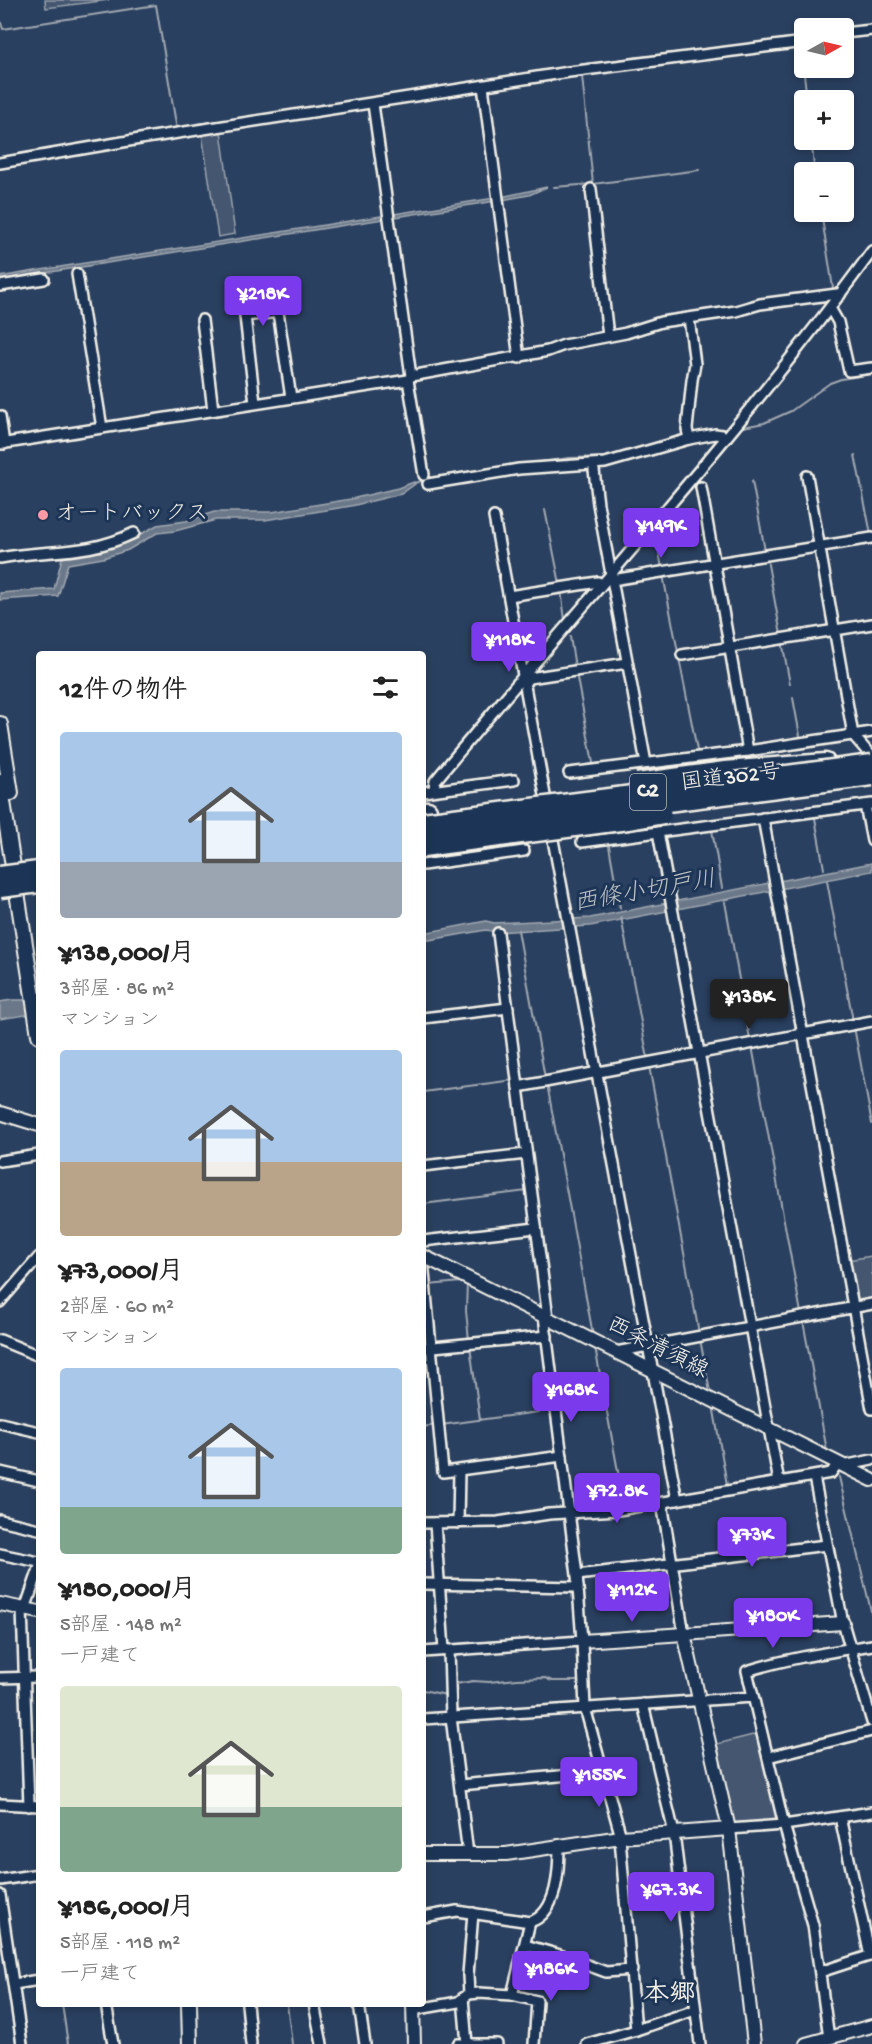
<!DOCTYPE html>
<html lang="ja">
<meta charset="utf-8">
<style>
:root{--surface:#fff;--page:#f2f2f2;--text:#222;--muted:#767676;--accent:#7c3aed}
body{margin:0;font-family:"Gochi Hand","Klee One",sans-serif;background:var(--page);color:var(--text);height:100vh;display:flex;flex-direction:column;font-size:22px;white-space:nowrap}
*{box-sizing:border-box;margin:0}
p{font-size:20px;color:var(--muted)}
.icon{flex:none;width:33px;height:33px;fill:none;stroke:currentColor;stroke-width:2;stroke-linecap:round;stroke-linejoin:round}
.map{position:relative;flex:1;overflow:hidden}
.drawer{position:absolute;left:36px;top:651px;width:390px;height:1356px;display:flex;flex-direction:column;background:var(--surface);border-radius:6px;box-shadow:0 3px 9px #0003}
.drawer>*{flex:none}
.needle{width:39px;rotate:82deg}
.tools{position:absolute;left:794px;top:18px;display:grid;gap:12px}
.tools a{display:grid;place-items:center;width:60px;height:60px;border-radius:6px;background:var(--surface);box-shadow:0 3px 9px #0003;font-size:30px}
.price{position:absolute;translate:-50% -51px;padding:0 14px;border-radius:6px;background:var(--accent);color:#fff;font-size:20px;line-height:39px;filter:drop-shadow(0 2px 3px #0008)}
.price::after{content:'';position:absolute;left:50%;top:36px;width:18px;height:14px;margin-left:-9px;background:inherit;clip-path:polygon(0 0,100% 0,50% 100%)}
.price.active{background:#222;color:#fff}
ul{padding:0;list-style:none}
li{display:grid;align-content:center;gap:12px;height:318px;padding:0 24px}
li span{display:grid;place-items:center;height:186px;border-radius:6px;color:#555}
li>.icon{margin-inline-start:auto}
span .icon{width:108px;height:108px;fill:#fffc;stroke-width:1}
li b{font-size:26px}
h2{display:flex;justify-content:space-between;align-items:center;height:72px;padding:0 24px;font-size:26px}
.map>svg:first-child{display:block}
.green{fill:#445771;stroke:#9ca4ac;stroke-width:1.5}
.water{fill:#6a788a;stroke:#a1a8b0;stroke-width:1.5}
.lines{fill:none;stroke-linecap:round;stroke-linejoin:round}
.stream{stroke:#a1a8b0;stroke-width:2}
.street-casing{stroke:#f4f1e8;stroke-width:14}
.secondary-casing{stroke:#f4f1e8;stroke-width:16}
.primary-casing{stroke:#f4f1e8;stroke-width:18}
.highway-casing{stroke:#f4f1e8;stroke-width:21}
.street{stroke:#1d3557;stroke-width:9}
.secondary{stroke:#1d3557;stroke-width:12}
.primary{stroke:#1d3557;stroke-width:14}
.highway{stroke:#1d3557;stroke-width:16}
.highway-bridge-casing{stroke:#f4f1e8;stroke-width:21;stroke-linecap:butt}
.highway-bridge{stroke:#1d3557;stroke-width:16}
.poi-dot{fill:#ff9aa2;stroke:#1d3557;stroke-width:2}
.labels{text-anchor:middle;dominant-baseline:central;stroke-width:6;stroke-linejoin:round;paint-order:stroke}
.shield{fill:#1d3557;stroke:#b4b9bc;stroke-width:1.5}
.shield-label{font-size:21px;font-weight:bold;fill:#f4f1e8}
.poi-label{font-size:22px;fill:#f4f1e8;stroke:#1d3557;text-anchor:start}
.street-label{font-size:22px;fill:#f4f1e8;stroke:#1d3557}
.water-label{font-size:24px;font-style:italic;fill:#bdc1c2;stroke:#1d3557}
.quarter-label{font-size:26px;font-weight:bold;fill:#f4f1e8;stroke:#1d3557}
</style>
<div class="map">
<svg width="872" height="2044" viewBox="0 0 872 2044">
<rect width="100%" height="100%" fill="#2a4060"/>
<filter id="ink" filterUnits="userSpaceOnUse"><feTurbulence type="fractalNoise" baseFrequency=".0167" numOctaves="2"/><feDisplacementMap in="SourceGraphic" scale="12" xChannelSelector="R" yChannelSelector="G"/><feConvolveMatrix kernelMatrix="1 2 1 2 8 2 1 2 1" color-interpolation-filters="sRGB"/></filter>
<g filter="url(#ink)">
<g class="green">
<polygon points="45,0 109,0 46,8"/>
<polygon points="221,131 235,234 218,237 202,134"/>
<polygon points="872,1256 872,1301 857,1304 847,1260"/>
<polygon points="757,1734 778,1819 775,1823 737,1825 734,1822 717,1744"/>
</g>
<g class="water">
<polygon points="547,187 529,195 502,200 0,280 0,277 41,270 501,197"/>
<polygon points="414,482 415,484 401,494 351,506 265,520 216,520 175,531 157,533 128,550 103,558 68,564 58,596 0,600 0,593 54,589 62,558 100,551 134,538 157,525 186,521 214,512 272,512 351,499 398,488"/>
<polygon points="872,863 872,871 590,926 497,932 486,930 423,941 423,933 486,921 494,923 590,918"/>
<polygon points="12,1000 31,1000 39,1013 0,1019 0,1002"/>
</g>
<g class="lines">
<g class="stream">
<polyline points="0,20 3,29 156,5 177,130 179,129"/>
<polyline points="791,39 800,38"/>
<polyline points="748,44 777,40"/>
<polyline points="801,48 807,100"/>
<polyline points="608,61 731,46"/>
<polyline points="564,68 591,63"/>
<polyline points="539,72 554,69"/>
<polyline points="521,75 529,73"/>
<polyline points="811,140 813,156"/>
<polyline points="813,158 815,172"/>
<polyline points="593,184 699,170"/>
<polyline points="554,187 593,184 582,76"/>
<polyline points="821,212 833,288"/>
<polyline points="767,380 785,357"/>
<polyline points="738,428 764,423 791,411 830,383 841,379 872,374"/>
<polyline points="714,430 730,429"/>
<polyline points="855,455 871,534"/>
<polyline points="479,471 569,458 608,457 685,435"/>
<polyline points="752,481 765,551"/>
<polyline points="414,483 426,480"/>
<polyline points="545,510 560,584"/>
<polyline points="656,534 662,569"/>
<polyline points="767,559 781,635"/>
<polyline points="663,575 678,652"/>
<polyline points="561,590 565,620"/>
<polyline points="570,637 575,667"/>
<polyline points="782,641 790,684"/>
<polyline points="679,658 697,750"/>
<polyline points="576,673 593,763"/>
<polyline points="793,698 800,736"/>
<polyline points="815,818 824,869"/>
<polyline points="712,830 722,888"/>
<polyline points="609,846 620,908"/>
<polyline points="827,881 853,1021"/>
<polyline points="725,902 750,1039"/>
<polyline points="621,917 648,1059"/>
<polyline points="518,930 545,1078"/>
<polyline points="854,1027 872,1124"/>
<polyline points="752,1046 801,1313"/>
<polyline points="649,1066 699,1333"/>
<polyline points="547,1084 593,1335"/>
<polyline points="423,1092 514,1080"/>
<polyline points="423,1204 527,1191"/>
<polyline points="467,1283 466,1311 469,1340"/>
<polyline points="428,1285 461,1282"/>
<polyline points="803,1321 827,1451"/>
<polyline points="700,1339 710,1392"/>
<polyline points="470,1346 480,1420"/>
<polyline points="595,1347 624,1504 672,1495"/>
<polyline points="713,1405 727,1485"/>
<polyline points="29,1425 39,1427"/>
<polyline points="441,1425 553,1410"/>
<polyline points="423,1427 435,1425"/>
<polyline points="839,1477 872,1615"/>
<polyline points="706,1489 774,1477"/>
<polyline points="32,1604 36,1590"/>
<polyline points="0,1683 19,1682"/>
<polyline points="456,1684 473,1681 489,1682 517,1679 545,1678 552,1681 577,1681"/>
<polyline points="423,1690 446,1695"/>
<polyline points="2,1886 39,1880"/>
<polyline points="62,2004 68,2044"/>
<polyline points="287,2004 292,2044"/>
</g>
<g class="street-casing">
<g id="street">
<polyline points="843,33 872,30"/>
<polyline points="483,86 519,358"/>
<polyline points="373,104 411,376"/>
<polyline points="0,163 146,138 569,72 804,42"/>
<polyline points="591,189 608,336"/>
<polyline points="77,274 102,428"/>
<polyline points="0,286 44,279"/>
<polyline points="830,308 838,322 849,371 872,368"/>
<polyline points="689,318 695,364 692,380 687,429 689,439"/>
<polyline points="202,320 213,410"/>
<polyline points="408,380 424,475"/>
<polyline points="255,403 245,316 278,312 291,398"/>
<polyline points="0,416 4,444"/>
<polyline points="0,444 408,380 411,376 548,351 564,345 626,333 661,322 736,311 760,304 837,294 840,295"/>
<polyline points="594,470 598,504 646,763"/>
<polyline points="807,476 853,735 872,757"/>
<polyline points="428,484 519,469 605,463 689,439 715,434 722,435 725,439"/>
<polyline points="701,487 748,751"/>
<polyline points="494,517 547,806"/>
<path d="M0 558C48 549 87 556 134 533"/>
<polyline points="612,580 872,538"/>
<polyline points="509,596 598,582 601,584"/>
<polyline points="682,655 872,624"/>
<polyline points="524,683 529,678 627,663"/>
<polyline points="569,773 748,751 872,732"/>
<path d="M434 790 435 781C581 605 737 436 872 251"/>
<polyline points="423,792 514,780"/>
<polyline points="865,805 872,841"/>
<polyline points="763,818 872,1409"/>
<polyline points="551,829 677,1500"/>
<polyline points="658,832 779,1482"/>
<polyline points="582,842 872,804"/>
<polyline points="423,865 524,851"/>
<polyline points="498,933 548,1318"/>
<polyline points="423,1018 508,1008"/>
<polyline points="518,1087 872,1021"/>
<polyline points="0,1161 39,1155"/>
<polyline points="423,1166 526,1154"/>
<polyline points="423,1241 536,1228"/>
<polyline points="423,1262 443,1472 459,1470 458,1523"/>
<polyline points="0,1302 39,1257"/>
<polyline points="544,1316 577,1575 582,1641 585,1708 621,1837"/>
<polyline points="0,1340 39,1356"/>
<polyline points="423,1348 547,1336"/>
<polyline points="616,1352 872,1304"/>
<polyline points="0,1423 39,1432"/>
<polyline points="843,1466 872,1460"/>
<polyline points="459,1470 562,1456"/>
<polyline points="0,1472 39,1481"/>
<polyline points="814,1477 843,1623 872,1722"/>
<polyline points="662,1503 684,1634"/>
<polyline points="0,1520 39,1529"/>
<polyline points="423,1523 498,1522 549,1514 618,1510 831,1473 838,1463"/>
<polyline points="435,1523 444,1650"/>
<polyline points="0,1554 39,1562"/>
<polyline points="577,1575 827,1545"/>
<polyline points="423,1584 578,1587"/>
<polyline points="22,1609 29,1806"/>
<polyline points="25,1609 39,1569"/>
<polyline points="449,1650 451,1717 468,1854"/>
<polyline points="423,1652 582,1641"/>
<polyline points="0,1678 39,1677"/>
<polyline points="643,1704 674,1833 700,2044"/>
<polyline points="423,1719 753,1697"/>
<polyline points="768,1757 872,1731"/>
<polyline points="460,1785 603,1772"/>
<polyline points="0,1804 39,1806"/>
<polyline points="840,1817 870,1956"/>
<polyline points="729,1829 784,1825 872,1812"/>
<polyline points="620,1838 636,2030 695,2010"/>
<polyline points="0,1880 39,1874"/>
<polyline points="0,1895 22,2044"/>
<path d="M423 1917 457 1911 530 1922C558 1913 559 1869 559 1845"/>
<polyline points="525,1945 560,1955 606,1972 632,1970"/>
<polyline points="820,1972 872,1955"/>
<polyline points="14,1984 39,1980"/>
<polyline points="469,1994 468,1975 473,1913"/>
<polyline points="512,1995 530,1922"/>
<polyline points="463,1998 467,2044"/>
<polyline points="106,2004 113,2044"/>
<polyline points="247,2004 251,2044"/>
<polyline points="314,2004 322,2044"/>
<polyline points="359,2004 365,2044"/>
<polyline points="413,2008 418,2009 458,2002 469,1994 479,1993 512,1995 537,2001 534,2044"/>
<path d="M829 2038 813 1925 784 1825 747 1671C788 1658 830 1652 872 1645"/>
<polyline points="458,2044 497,2044"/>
<polyline points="587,2044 636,2030"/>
</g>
</g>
<g class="secondary-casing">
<g id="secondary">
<polyline points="0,1113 39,1125"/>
<polyline points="423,1256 872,1480"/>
<polyline points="0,1604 39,1612"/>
<polyline points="684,1634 729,1829 754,2044"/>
<polyline points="582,1641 843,1623"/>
<polyline points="423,1854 506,1854 621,1837 729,1829"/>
<polyline points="413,2004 414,2044"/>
<polyline points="806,2044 872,2026"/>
</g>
</g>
<g class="primary-casing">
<g id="primary">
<polyline points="0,724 11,793"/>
<polyline points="0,782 39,1035"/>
<polyline points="189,2004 190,2044"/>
</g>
</g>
<g class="highway-casing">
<g id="highway">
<polyline points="725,770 826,762"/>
<polyline points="423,810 428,810"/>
</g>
</g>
<use href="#street" class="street"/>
<use href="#secondary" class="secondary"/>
<use href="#primary" class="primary"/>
<use href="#highway" class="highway"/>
<g class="highway-bridge-casing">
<g id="highway-bridge">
<polyline points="637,782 725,770"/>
<polyline points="423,821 872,763"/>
<polyline points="423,834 872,777"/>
<polyline points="423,848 628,821 663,815"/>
<polyline points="0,875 39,870"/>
<polyline points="0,889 39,884"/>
</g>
</g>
<use href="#highway-bridge" class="highway-bridge"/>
</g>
</g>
<circle class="poi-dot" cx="43" cy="515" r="6"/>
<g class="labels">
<rect class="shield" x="630" y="774" width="36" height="36" rx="4.5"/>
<g class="shield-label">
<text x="648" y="792">C2</text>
</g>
<g class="poi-label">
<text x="55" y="515">オートバックス</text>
</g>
<g class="street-label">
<text transform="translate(731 779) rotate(-7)">国道302号</text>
<text transform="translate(657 1349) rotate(27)">西条清須線</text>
</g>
<g class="water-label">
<text transform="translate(645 893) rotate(-10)">西條小切戸川</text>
</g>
<g class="quarter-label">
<text x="669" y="1996">本郷</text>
</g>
</g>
</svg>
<div class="tools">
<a><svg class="needle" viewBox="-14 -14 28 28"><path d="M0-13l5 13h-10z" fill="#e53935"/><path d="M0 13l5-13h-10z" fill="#767676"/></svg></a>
<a>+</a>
<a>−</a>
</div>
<b class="price" style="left:263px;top:327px">¥218K</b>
<b class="price" style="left:661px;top:559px">¥149K</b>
<b class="price" style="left:509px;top:673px">¥118K</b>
<b class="price active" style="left:749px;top:1030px">¥138K</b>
<b class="price" style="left:571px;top:1423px">¥168K</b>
<b class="price" style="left:617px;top:1524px">¥72.8K</b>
<b class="price" style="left:752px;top:1568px">¥73K</b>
<b class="price" style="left:632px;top:1623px">¥112K</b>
<b class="price" style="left:773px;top:1649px">¥180K</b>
<b class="price" style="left:599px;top:1808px">¥155K</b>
<b class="price" style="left:671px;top:1923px">¥67.3K</b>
<b class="price" style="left:551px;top:2002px">¥186K</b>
<section class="drawer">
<h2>12件の物件<svg class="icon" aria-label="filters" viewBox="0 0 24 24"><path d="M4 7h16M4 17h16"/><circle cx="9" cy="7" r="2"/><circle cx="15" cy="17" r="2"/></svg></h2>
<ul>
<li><span style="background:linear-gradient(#a9c7e8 70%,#9aa5b1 0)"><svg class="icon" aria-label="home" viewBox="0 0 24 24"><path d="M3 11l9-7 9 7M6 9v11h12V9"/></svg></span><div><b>¥138,000/月</b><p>3部屋 · 86 m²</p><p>マンション</p></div></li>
<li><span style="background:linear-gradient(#a9c7e8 60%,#b9a48a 0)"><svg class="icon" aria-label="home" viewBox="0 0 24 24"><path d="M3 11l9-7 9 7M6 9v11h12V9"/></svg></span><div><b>¥73,000/月</b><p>2部屋 · 60 m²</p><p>マンション</p></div></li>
<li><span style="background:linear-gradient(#a9c7e8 75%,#7fa58c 0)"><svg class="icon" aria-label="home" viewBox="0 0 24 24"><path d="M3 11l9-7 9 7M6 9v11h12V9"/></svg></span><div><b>¥180,000/月</b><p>5部屋 · 148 m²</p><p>一戸建て</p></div></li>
<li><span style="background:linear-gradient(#dfe7d0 65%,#7fa58c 0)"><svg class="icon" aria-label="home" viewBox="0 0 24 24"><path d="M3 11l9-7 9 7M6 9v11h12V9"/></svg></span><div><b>¥186,000/月</b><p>5部屋 · 118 m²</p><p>一戸建て</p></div></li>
</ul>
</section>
</div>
